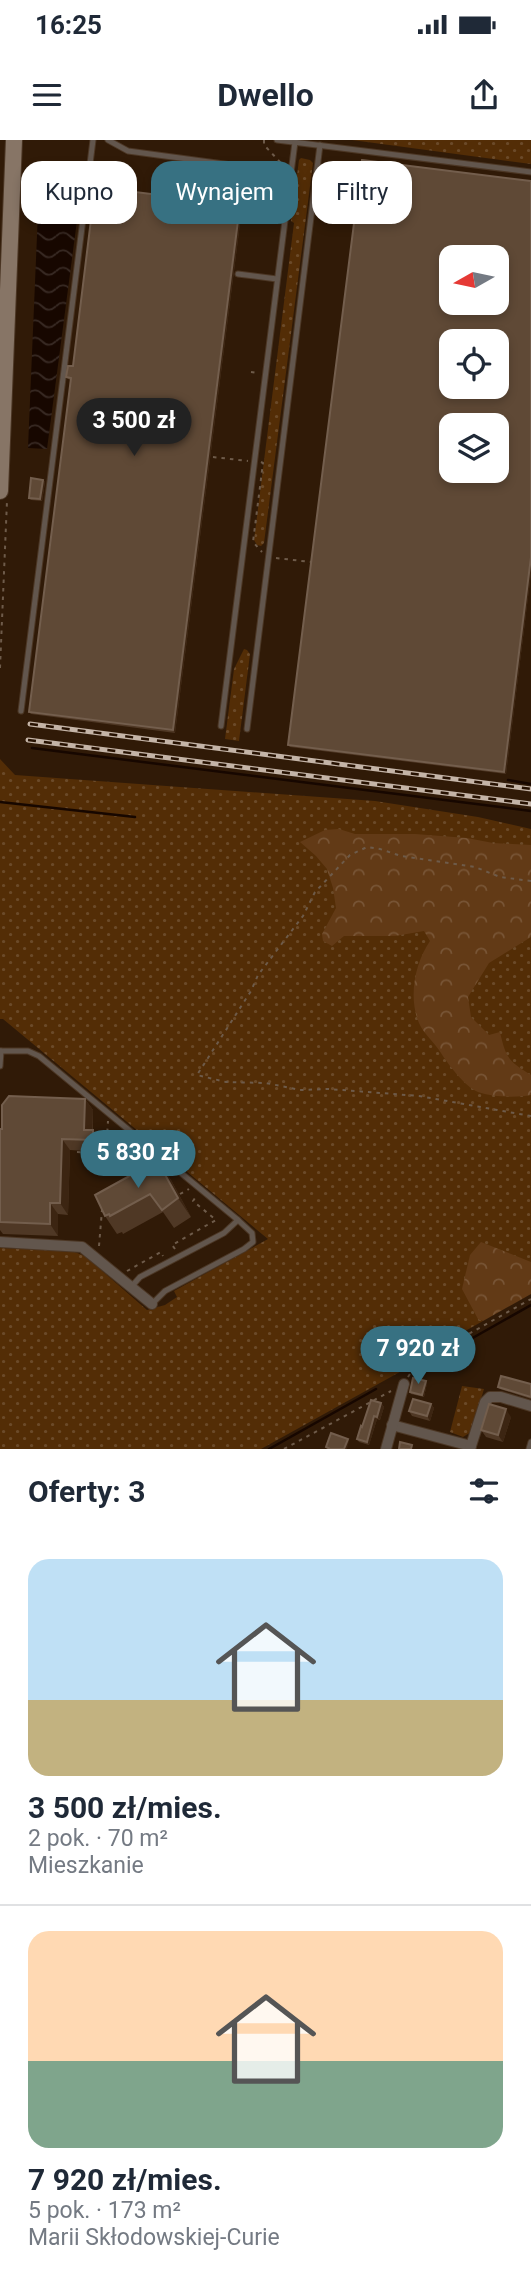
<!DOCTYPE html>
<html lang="pl">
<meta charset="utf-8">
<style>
:root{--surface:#fff;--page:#f6f6f7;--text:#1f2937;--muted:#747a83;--line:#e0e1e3;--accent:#377182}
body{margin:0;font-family:Roboto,sans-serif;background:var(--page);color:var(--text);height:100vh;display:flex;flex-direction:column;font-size:26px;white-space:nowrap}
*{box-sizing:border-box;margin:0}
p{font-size:23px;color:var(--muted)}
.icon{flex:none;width:38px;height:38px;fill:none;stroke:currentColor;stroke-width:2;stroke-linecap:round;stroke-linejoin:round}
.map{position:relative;height:1309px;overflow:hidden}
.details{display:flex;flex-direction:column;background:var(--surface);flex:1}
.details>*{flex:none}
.guide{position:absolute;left:21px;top:21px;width:490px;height:63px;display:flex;gap:14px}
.needle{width:46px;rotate:261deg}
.fabs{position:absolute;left:439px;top:105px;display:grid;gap:14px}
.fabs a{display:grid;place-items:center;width:70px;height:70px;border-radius:14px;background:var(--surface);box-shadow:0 4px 10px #0003;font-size:35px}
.price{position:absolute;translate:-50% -60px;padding:0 16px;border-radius:24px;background:var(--accent);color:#fff;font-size:23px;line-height:46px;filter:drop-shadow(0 2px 4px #0008)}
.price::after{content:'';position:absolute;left:50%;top:42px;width:21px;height:16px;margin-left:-10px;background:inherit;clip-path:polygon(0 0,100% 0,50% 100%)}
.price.current{background:#222;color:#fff}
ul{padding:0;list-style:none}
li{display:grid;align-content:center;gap:14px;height:371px;padding:0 28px}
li+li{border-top:2px solid var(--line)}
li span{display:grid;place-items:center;height:217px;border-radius:21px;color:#555}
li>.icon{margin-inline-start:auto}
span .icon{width:126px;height:126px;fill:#fffc;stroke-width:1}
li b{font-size:30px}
h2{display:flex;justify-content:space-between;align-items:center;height:84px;padding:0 28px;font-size:30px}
.chip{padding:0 24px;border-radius:21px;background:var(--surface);box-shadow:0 4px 10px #0003;font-size:24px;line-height:63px}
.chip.current{background:var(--accent);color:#fff}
.status{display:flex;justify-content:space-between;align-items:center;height:49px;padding:0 35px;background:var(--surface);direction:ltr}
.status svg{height:19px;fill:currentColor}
header{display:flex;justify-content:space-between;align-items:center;height:91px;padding:0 28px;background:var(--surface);font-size:32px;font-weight:700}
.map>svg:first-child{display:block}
.grass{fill:url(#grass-dots)}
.forest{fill:url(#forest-crowns)}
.water{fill:url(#water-waves)}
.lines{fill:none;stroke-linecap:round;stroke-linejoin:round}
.stream{stroke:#170700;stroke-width:2.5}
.lane-casing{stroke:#4c3725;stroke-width:7}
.street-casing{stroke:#4c3725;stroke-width:12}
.secondary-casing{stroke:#4c3725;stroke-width:18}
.path{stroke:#6e5b4a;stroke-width:2;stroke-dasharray:3.5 5;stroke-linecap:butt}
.lane{stroke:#62564d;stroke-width:5}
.street{stroke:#62564d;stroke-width:10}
.secondary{stroke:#877566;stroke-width:16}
.rail-casing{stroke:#c4b4a7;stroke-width:5}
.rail{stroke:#261101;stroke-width:2.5;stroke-dasharray:8;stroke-linecap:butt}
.wall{fill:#4f3825}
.shaded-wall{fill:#3c2512}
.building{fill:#5f4936;stroke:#735e4d;stroke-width:2;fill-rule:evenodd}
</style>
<div class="status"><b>16:25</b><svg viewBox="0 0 49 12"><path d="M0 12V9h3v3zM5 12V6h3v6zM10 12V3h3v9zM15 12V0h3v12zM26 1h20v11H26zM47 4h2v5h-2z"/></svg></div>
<header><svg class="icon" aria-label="menu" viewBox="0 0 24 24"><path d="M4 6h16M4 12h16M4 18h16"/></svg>Dwello<svg class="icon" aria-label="share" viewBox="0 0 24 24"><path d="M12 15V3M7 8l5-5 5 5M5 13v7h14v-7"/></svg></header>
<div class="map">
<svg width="531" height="1309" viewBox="0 0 531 1309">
<defs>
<pattern id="grass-dots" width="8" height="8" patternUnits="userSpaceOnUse" patternTransform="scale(1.75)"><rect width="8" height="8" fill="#532d06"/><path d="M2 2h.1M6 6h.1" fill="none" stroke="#6b4a29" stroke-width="1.8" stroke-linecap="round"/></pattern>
<pattern id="forest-crowns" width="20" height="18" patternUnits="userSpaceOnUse" patternTransform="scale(1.75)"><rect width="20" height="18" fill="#623a16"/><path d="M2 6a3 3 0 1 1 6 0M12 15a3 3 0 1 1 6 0" fill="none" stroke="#785536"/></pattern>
<pattern id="water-waves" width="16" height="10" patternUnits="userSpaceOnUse" patternTransform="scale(1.75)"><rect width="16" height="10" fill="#170700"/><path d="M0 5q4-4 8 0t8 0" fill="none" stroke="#382a24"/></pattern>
</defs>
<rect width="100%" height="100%" fill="#301a07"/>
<g class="grass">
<polygon points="352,0 531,0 531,24"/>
<polygon points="301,18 310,20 313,23 264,403 261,406 257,405 254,400 294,83 291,81 299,20"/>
<polygon points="244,509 247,510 250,514 239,601 225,599 234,529"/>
<polygon points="0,619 15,635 375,661 478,677 531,689 531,1149 479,1179 483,1181 417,1218 407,1228 261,1309 0,1309 0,1108 72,1111 85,1116 147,1170 165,1165 177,1157 174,1151 268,1099 3,879 0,879"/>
<polygon points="462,1246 484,1249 471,1292 463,1297 450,1292"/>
</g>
<g class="forest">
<path d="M339 689 355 694H415L467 698 493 703 531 705V797L489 823 468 857 471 877 489 895 500 892C506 919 509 921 531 935V955C516 958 492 957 478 952 465 947 448 924 441 913 435 903 423 893 419 883 408 857 415 823 430 801L424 791 395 796H344L332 806 323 801 322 794 336 768 333 748 327 729 316 716 300 702 325 690Z"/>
<polygon points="481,1102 531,1122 531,1154 483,1181 478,1179 462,1149 470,1115"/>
</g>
<polygon class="water" points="39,48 81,50 47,309 28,308"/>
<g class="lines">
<g class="stream">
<polyline points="32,608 531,671"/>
<polyline points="508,640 531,644"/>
<polyline points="0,662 135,677"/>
<polyline points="423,1226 531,1165"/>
<polyline points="269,1309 376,1249"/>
</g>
<g class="lane-casing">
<g id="lane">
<polyline points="108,0 128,11 291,33 221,586"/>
<polyline points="277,0 531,32"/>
<polyline points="291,33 295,2"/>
<polyline points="238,134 277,139"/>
<polyline points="21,571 93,0"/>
<polyline points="247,589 320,5"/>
<polyline points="0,911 28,911 39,916 238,1080 224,1093 140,1137 132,1146"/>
<polyline points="0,926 1,911"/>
<polyline points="152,1164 165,1151 244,1109 253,1102 252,1093 238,1080"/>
<polyline points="529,1309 531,1302"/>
</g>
</g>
<g class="street-casing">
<g id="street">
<polyline points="0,1102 82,1107 152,1164"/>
<polyline points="392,1285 471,1306"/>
<polyline points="386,1309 404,1244"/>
<polyline points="470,1309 485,1262 490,1257 501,1257 531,1266"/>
</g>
</g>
<g class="secondary-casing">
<polyline id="secondary" points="0,351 14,0"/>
</g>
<g class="path">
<polyline points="264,0 264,5 280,22 283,23"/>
<polyline points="358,51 362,19"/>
<polyline points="258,79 278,81"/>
<polyline points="251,232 258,233"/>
<polyline points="213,317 248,321"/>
<polyline points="261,322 263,323 253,402 262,412"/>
<polyline points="276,418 311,422"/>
<polyline points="0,528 7,361"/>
<polyline points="531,741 500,737 475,727 401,716 380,709 367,707 350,715 315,752 303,776 258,835 251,851 197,935 226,942 266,943 300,950 329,949 419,956 531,976"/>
<polyline points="77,1012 106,1014 108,981"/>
<polyline points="180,1054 189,1049"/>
<polyline points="99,1106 102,1070"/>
<polyline points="175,1109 172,1105 216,1080 193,1061 197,1055"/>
<polyline points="127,1131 161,1112 163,1116"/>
<polyline points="408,1237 417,1223 531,1159"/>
<polyline points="284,1309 391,1251"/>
</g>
<use href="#lane" class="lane"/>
<use href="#street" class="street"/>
<use href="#secondary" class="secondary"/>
<g class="rail-casing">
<g id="rail">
<polyline points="30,584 531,649"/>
<polyline points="28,600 531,664"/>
</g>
</g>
<use href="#rail" class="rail"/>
</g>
<g class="wall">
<polygon points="531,41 531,433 506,634 290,607 288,605"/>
<polygon points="240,65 242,68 175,593 31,574 29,572 71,240 68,239 66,237 73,226"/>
<polygon points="43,340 45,342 42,361 31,360 29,358"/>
<polygon points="85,959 93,970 93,990 101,1001 101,1012 70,1010 68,1075 58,1074 58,1096 3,1094 0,1090 0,989"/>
<polygon points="158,1022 171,1040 191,1077 174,1088 163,1072 123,1094 122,1092 117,1094 105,1076 154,1025"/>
<polygon points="427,1243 424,1257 411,1254 410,1252"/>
<polygon points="531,1244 531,1259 500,1249 498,1247"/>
<polygon points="381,1263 384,1267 380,1280 377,1279 369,1305 359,1302 357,1299 362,1287"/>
<polygon points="431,1264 434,1268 430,1281 412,1276 409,1271"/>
<polygon points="511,1277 503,1302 486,1297 481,1290"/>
</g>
<g class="shaded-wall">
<polygon points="240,65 242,68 175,593 173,590"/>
<polygon points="43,340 45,342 42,361 40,359"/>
<polygon points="531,417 531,433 506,634 504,632"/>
<polygon points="85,959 93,970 92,1001 84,990"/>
<polygon points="93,990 101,1001 101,1012 93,1000"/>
<polygon points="62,999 70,1010 68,1075 60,1063"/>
<polygon points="158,1022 171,1040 191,1077 178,1058"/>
<polygon points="50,1063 58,1074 58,1096 50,1084"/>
<polygon points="426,1241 427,1243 424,1257 422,1255"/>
<polygon points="381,1263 384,1267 380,1280 377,1277"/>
<polygon points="431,1264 434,1268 430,1281 427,1276"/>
<polygon points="506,1269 511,1277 503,1302 498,1295"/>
<polygon points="374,1276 377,1279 369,1305 367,1302"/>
<polygon points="348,1299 349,1301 347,1309 344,1309"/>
</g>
<g class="building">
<path d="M362 20 531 41V417L504 632 288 605ZM452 117H497V163H452ZM452 201H497V247H452ZM452 285H497V331H452Z"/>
<polygon points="95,47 240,65 173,590 29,572 71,238 66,237 68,226 73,226"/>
<polygon points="31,338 43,340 40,359 29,358"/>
<polygon points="9,956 85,959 84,990 93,990 93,1000 62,999 60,1063 50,1063 50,1084 0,1082 0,989 2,989 2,965"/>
<polygon points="158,1022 178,1058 162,1070 150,1054 110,1076 109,1074 105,1076 95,1055 153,1023 154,1025"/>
<polygon points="501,1236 531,1244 531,1257 498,1247"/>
<polygon points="413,1238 426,1241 422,1255 410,1252"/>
<polygon points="413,1259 431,1264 427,1276 409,1271"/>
<polygon points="371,1260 381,1263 377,1277 374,1276 367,1302 357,1299 361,1286 362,1287"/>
<polygon points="489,1264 506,1269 498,1295 481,1290"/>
<polygon points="331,1293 348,1299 344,1309 330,1309 326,1307"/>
<polygon points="400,1302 412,1305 411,1309 399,1309"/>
</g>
</svg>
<div class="fabs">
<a><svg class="needle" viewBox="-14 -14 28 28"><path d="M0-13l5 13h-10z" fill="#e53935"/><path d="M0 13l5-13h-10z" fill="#747a83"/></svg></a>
<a><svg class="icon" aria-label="locate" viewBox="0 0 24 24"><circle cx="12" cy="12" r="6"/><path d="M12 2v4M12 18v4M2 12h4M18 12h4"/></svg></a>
<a><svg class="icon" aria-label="layers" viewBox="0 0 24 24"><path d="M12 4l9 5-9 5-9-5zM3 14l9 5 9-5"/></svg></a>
</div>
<b class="price current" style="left:134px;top:318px">3 500 zł</b>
<b class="price" style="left:138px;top:1050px">5 830 zł</b>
<b class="price" style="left:418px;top:1246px">7 920 zł</b>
<div class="guide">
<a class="chip">Kupno</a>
<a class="chip current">Wynajem</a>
<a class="chip">Filtry</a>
</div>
</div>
<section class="details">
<h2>Oferty: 3<svg class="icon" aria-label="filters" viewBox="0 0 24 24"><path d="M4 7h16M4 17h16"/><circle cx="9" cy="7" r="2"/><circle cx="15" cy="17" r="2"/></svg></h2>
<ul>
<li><span style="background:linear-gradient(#bfe0f5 65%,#c2b280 0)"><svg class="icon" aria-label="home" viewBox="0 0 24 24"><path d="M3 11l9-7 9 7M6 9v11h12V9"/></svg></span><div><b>3 500 zł/mies.</b><p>2 pok. · 70 m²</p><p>Mieszkanie</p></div></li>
<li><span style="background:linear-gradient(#ffd9b3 60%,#7fa58c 0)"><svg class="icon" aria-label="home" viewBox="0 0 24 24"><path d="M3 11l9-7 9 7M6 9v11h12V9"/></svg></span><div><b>7 920 zł/mies.</b><p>5 pok. · 173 m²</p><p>Marii Skłodowskiej-Curie</p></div></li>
</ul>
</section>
